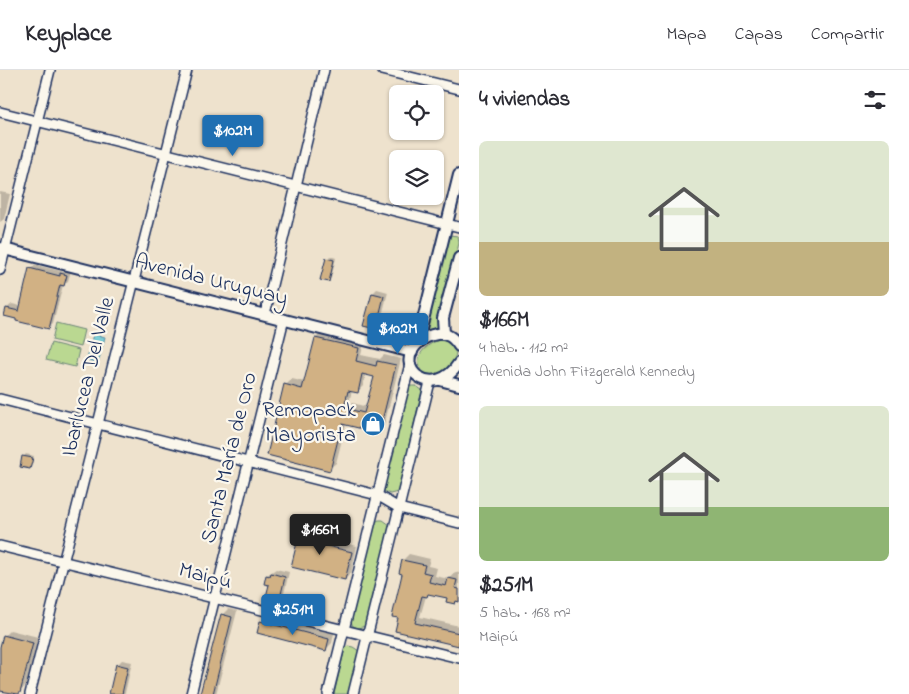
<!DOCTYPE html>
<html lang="es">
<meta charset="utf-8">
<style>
:root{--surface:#fff;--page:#f7f7f7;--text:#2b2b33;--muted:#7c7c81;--line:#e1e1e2;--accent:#1f6fb2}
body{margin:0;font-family:"Indie Flower",sans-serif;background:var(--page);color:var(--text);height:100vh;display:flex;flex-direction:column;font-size:19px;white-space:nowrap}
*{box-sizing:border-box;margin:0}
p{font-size:16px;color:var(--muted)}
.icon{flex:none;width:28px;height:28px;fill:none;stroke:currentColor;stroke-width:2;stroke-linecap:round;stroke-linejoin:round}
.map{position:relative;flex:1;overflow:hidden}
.sheet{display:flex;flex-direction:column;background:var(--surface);width:450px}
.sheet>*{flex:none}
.buttons{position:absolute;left:389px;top:15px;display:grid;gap:10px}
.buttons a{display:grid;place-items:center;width:55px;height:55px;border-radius:8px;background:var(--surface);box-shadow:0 1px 4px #0004;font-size:25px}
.price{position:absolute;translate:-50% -42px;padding:0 11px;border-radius:5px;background:var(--accent);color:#fff;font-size:16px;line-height:32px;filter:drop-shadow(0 1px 2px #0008)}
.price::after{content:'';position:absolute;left:50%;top:30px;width:15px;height:11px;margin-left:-8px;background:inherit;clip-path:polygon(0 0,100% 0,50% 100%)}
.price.current{background:#222;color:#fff}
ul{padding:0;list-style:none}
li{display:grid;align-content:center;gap:10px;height:265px;padding:0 20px}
li span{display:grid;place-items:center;height:155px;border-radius:8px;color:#555}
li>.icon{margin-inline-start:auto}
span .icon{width:90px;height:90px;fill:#fffc;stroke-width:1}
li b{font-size:21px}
h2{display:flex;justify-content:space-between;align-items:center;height:60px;padding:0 20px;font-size:21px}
header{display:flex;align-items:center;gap:30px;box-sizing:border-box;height:70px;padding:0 25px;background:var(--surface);border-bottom:1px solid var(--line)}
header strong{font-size:24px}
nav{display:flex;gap:28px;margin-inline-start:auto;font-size:18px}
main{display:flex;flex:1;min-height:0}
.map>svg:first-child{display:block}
.green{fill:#bad891;stroke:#6a8478}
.water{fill:#7dcdd5;stroke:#568ea5}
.shadow{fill:#0003;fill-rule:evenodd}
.building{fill:#d1b184;stroke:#1b2f5e;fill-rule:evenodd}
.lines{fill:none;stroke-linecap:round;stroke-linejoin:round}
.minor-casing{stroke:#1b2f5e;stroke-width:12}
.tertiary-casing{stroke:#1b2f5e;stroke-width:14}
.minor{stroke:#fbf7ec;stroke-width:9}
.tertiary{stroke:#fbf7ec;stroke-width:10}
.labels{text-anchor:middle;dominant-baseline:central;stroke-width:4.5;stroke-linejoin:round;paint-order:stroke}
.street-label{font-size:22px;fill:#1b2f5e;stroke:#fbf7ec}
.poi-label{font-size:22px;fill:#1b2f5e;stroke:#fbf7ec;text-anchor:end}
</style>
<header>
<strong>Keyplace</strong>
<nav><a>Mapa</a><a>Capas</a><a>Compartir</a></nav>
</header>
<main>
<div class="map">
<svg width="459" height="624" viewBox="0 0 459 624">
<rect width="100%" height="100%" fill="#eee2cd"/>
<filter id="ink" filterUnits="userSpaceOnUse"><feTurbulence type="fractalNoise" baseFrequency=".02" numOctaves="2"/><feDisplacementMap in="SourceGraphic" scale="10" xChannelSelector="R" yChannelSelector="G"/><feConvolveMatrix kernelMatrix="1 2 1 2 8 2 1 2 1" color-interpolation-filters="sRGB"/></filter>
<g filter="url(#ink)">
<g class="green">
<polygon points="449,165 458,166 459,173 438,260 425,263"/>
<polygon points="56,253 84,260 80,277 52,270"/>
<path d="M439 270 450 272 456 280C456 296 443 305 429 306 409 294 421 276 439 270Z"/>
<polygon points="51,273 79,280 75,297 46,290"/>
<polygon points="411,316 416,316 422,320 398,422 390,424 385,422 383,418 408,317"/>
<polygon points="379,450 383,450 390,455 366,556 358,558 353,556 351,552 375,452"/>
<polygon points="348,576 353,577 359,581 349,624 334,624 345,578"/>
</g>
<polygon class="water" points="93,264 105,267 98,293 87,290"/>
<g class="shadow">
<polygon points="0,122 10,124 4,149 0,152"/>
<polygon points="330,186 336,188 331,208 328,211 327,189"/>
<polygon points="35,195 64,202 66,199 71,201 68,211 63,215 53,254 48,258 6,245 7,238 12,234 21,236 31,199"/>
<polygon points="377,219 388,222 380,254 375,258 373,223"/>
<path d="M322 262 364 273 361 285 380 289 384 285 401 289 384 356 378 362 346 354 336 393 329 399 286 315 292 309 305 312 316 268ZM366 304 375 306 367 337 349 332 352 321 357 322 363 316Z"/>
<polygon points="26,384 34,386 32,395 30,398 24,386"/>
<polygon points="308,450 327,455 324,468 357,476 351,503 345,509 293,496 302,456"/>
<polygon points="409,484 430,489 428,496 437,498 435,506 449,509 455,502 459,503 459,531 455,533 448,528 430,523 426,526 420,547 459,556 459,575 397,560 403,503 403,490"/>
<polygon points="276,499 289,502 282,532 278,536 267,505"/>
<polygon points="228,539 237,541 216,624 202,624 222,545"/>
<polygon points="267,546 334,563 332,573 326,579 261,552"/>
<polygon points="10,560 38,567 26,615 20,622 0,619 0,582 4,566"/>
<polygon points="122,590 132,592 125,623 111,624 117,595"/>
</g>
<g class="building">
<polygon points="326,188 334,190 329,212 320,210"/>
<polygon points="29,198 60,206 60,203 67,205 64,216 60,215 49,259 16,251 16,249 4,246 6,238 19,241"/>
<polygon points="372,223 384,226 376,259 363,256"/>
<path d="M315 268 359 278 356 291 376 296 377 291 396 295 379 363 342 354 330 401 267 385 284 314 302 319ZM362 304 374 307 364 343 344 338 348 321 358 323Z"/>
<polygon points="22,386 33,388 30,399 20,397"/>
<polygon points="301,456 322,460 319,474 352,482 345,510 291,497"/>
<polygon points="402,490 425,495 423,502 431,504 429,512 446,516 448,508 457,510 455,518 459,519 459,532 456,531 455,534 446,532 447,528 428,524 427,527 422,526 415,553 459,563 459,576 395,561 398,548 392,547 402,504 399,503"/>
<polygon points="271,503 285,507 278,537 264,534 269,515 264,514 266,505 270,506"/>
<polygon points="221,544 232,547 213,624 200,624"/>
<polygon points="260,551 329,569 326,581 257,563"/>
<polygon points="3,565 33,573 20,623 18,624 0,621 0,577"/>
<polygon points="116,594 128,597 122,624 109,624"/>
</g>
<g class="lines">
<g class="minor-casing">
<g id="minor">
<polyline points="382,0 459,19"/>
<polyline points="0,42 459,157"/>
<polyline points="0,200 50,0"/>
<polyline points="265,244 324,0"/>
<polyline points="0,329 377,425 399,438 459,453"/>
<polyline points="0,476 459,588"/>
<polyline points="30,624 187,0"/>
<polyline points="191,624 284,249"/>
<polyline points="328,624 410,294"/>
<polyline points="353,624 430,312"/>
</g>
</g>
<g class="tertiary-casing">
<g id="tertiary">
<polyline points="0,178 412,282"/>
<polyline points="444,264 443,248 459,188"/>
<polyline points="417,274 459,105"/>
<path d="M459 276C453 267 447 263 437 264 430 265 424 268 419 272 390 298 434 332 459 293"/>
<polyline points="440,310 459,315"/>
</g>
</g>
<use href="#minor" class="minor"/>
<use href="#tertiary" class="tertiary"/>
</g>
</g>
<defs>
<g id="shop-disc" transform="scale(1.25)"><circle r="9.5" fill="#1f6fb2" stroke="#fbf7ec"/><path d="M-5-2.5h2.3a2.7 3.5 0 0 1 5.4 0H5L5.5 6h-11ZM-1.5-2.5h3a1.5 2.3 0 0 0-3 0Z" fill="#fff"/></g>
</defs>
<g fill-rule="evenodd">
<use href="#shop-disc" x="373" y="354"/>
</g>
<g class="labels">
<g class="street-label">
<text transform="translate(211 211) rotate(14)">Avenida Uruguay</text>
<text transform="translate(89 307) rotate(-76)">Ibarlucea Del Valle</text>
<text transform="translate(230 388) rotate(-76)">Santa María de Oro</text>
<text transform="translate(205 507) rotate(14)">Maipú</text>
</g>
<g class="poi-label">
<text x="356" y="341">Remopack<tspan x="356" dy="25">Mayorista</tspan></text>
</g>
</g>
</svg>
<div class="buttons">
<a><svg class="icon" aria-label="locate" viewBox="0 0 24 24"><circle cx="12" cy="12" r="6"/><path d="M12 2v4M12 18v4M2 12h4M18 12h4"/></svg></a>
<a><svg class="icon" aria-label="layers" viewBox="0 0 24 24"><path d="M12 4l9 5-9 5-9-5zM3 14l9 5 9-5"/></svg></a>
</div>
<b class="price" style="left:233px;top:87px">$102M</b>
<b class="price" style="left:398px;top:285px">$102M</b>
<b class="price current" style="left:320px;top:486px">$166M</b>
<b class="price" style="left:293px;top:566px">$251M</b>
</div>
<section class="sheet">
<h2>4 viviendas<svg class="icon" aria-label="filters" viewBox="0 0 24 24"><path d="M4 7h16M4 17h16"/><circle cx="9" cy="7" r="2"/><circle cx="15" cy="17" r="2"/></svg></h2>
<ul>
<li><span style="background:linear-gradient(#dfe7d0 65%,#c2b280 0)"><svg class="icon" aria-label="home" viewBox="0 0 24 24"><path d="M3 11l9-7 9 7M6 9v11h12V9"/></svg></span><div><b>$166M</b><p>4 hab. · 112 m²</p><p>Avenida John Fitzgerald Kennedy</p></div></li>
<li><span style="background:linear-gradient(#dfe7d0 65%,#8fb573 0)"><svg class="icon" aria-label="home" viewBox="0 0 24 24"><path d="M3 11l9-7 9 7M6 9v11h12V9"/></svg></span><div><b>$251M</b><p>5 hab. · 168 m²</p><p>Maipú</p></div></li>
</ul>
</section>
</main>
